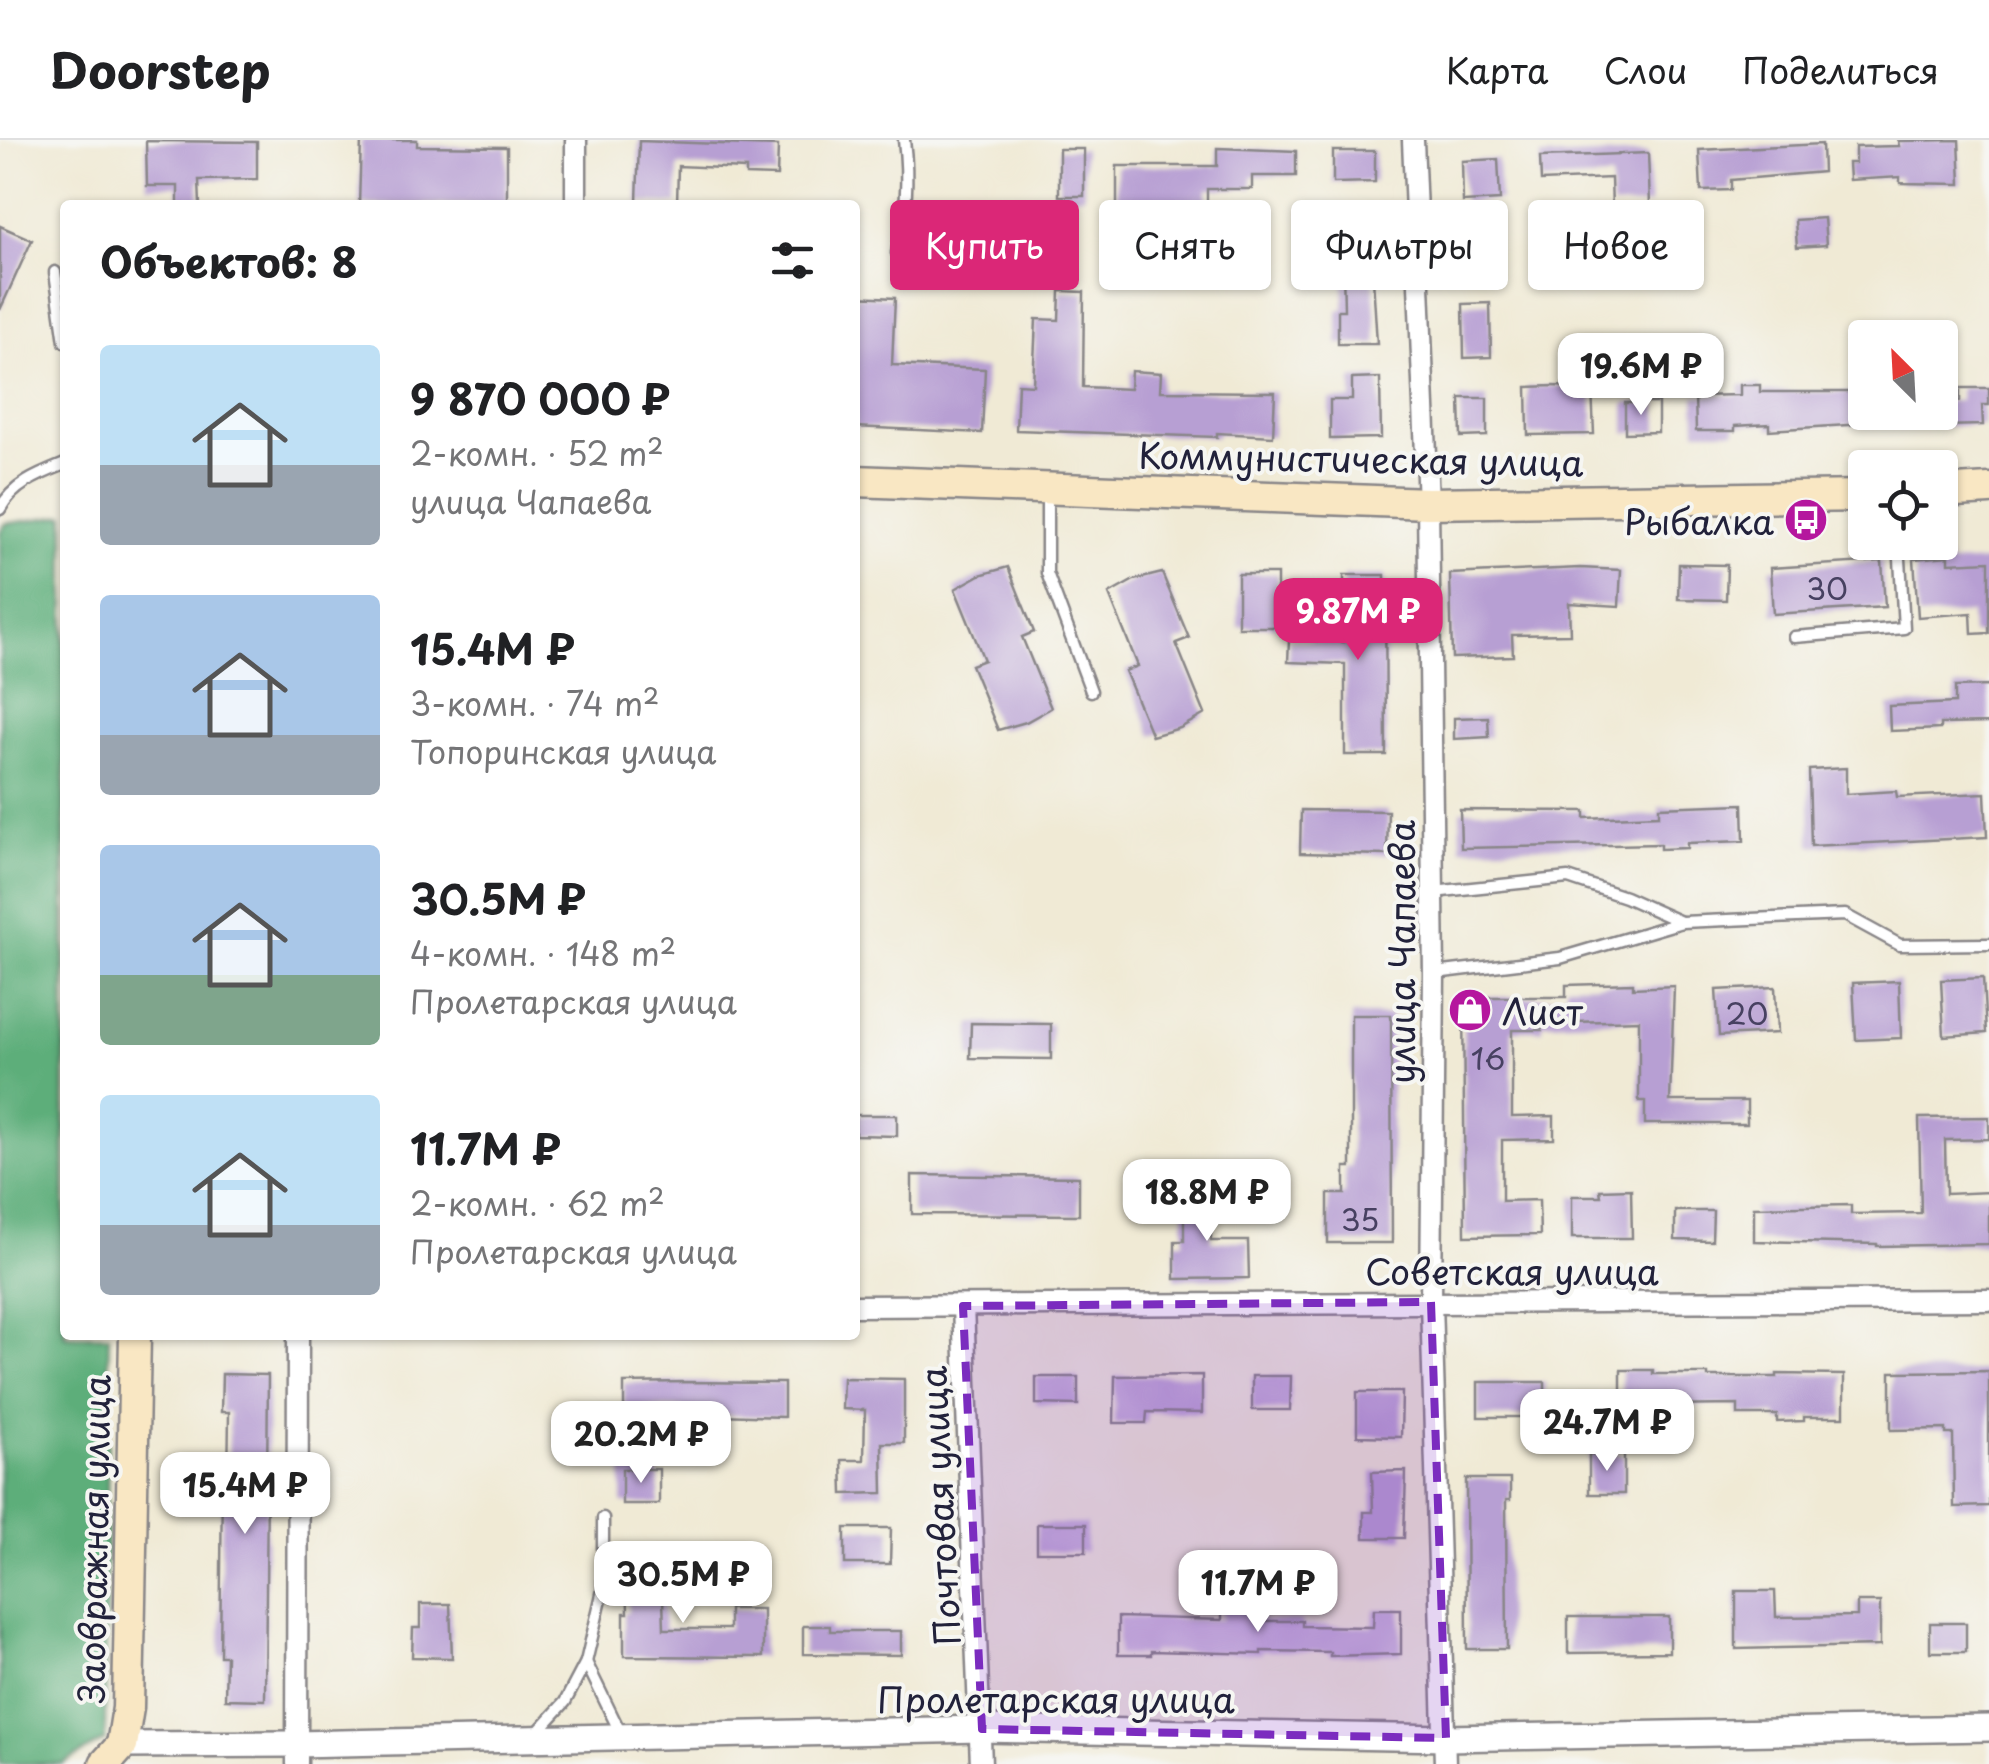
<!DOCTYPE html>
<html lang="ru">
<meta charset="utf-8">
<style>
:root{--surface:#fff;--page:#f2f2f2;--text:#202124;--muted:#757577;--line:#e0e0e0;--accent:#db2777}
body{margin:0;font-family:"Playpen Sans",sans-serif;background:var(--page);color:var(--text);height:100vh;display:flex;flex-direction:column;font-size:38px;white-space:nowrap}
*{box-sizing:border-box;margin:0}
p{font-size:32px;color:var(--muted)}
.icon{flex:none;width:55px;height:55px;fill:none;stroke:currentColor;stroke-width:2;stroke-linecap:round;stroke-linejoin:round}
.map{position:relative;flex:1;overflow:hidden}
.details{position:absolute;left:60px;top:60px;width:800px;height:1140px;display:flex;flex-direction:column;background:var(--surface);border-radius:10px;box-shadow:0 2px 8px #0004}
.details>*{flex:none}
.hud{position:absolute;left:890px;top:60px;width:948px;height:90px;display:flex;gap:20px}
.needle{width:65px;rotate:336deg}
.fabs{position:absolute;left:1848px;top:180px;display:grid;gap:20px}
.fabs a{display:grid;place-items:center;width:110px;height:110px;border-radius:10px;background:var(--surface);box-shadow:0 2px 8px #0004;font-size:50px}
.price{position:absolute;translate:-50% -85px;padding:0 22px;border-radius:20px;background:#fff;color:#222;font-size:32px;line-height:65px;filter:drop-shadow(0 2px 5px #0008)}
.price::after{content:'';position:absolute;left:50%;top:60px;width:30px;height:22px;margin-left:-15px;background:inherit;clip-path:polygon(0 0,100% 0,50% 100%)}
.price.active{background:var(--accent);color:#fff}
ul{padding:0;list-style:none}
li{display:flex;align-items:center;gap:30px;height:250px;padding:0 40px}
li span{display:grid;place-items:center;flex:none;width:280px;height:200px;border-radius:10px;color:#555}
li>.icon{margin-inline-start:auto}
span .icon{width:120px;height:120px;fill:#fffc;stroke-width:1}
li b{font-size:42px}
h2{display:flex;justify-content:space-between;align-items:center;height:120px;padding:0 40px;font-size:42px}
.tag{padding:0 35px;border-radius:10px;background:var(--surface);box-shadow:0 2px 8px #0004;font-size:35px;line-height:90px}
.tag.active{background:var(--accent);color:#fff}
header{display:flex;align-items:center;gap:60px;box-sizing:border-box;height:140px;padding:0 50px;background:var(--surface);border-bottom:2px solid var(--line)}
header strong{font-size:48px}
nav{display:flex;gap:55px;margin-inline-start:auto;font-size:35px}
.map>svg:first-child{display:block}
.forest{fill:#5dae7a;stroke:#40685a;stroke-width:2.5}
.building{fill:#b79fd3}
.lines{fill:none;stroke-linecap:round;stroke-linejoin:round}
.service-casing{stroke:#898688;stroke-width:15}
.minor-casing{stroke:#898688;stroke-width:25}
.tertiary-casing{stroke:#898688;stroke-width:30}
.secondary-casing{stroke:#898688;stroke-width:35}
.service{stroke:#fff;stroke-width:10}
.minor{stroke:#fff;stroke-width:20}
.tertiary{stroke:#fff;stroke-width:25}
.secondary{stroke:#f9e7c3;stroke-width:30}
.marked{fill:#7b2cbf;fill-opacity:0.2;stroke:#7b2cbf;stroke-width:8;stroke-dasharray:20 12;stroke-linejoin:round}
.labels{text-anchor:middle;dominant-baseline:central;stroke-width:8;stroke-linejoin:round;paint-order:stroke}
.number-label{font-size:30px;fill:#474161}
.street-label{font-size:35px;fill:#22223b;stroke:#f6f6f2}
.poi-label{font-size:35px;fill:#22223b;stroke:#f6f6f2;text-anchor:end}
</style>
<header>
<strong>Doorstep</strong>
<nav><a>Карта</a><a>Слои</a><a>Поделиться</a></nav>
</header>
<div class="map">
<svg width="1989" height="1624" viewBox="0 0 1989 1624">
<rect width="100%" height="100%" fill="#f6f6f2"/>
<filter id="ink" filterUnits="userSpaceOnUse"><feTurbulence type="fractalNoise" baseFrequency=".01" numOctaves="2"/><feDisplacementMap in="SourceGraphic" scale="20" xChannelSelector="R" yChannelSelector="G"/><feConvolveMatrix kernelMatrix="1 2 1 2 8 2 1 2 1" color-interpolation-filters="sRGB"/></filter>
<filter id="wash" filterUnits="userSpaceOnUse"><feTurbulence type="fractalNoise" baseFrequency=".0048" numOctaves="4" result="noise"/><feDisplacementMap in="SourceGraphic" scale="40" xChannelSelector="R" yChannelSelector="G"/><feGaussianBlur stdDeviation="2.25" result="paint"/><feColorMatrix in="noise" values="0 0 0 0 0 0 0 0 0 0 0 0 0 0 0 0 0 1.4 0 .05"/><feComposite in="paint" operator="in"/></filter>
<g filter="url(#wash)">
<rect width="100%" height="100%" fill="#f0ead5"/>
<polygon class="forest" points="65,375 65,1195 109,1195 105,1600 63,1624 0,1624 0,393 4,384"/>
<g id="blocks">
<g class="building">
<polygon points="361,0 417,0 417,6 507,7 507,65 359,65"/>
<polygon points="1959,0 1961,44 1900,43 1900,37 1849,40 1848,23 1855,23 1855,7 1899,6 1898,1"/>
<polygon points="146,1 257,2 257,39 199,40 200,65 178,65 178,46 147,46"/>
<polygon points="639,1 778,6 777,36 746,35 746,29 678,26 677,64 637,62"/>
<polygon points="1822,4 1823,32 1731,40 1731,50 1701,51 1699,10"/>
<polygon points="1217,8 1296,11 1296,36 1252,36 1252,49 1207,49 1207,80 1166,80 1166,72 1117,72 1117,26 1217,26"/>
<rect x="1059" y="9" width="25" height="47"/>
<polygon points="1333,11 1375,11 1375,42 1333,43"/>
<polygon points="1648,13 1650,65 1612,67 1611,38 1541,41 1540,17"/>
<polygon points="1498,19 1500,60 1463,62 1462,21"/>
<polygon points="1824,78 1826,105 1797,107 1795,80"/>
<polygon points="0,86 32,100 0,170"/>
<polygon points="1488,95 1488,126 1461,127 1460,96"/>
<polygon points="1371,106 1377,204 1338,204 1338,170 1344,170 1343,129 1321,129 1321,107"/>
<polygon points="1060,151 1084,152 1083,247 1130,249 1131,231 1161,233 1160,251 1275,252 1273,296 1217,293 1217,297 1016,290 1018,244 1033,245 1036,179 1059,180"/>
<polygon points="855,156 895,158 892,225 985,229 982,293 855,287"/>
<polygon points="1490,163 1491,217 1464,218 1463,164"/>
<polygon points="1380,238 1381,298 1330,299 1330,260 1352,260 1352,239"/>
<polygon points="1740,245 1760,245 1760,252 1862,252 1863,284 1769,290 1769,284 1735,286 1735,291 1696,291 1695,256 1740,255"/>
<polygon points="1554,246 1592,248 1594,294 1528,295 1527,247"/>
<polygon points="1960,248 1989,248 1989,265 1982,265 1983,285 1940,286 1940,261 1960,261"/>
<polygon points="1460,258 1487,258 1487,296 1461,297"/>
<polygon points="1625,263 1658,263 1658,292 1625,293"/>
<polygon points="1949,416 1949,423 1989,421 1989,493 1972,494 1971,473 1918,477 1914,419"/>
<polygon points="1882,421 1885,467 1773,474 1770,428"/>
<polygon points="1679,424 1727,425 1726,460 1678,459"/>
<polygon points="1008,427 1034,492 1022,497 1051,568 1026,582 998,590 971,525 984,520 955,449 980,435"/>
<polygon points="1580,428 1621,430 1619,466 1569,463 1570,494 1512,495 1513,516 1452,518 1450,434"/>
<polygon points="1162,433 1189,498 1176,503 1205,574 1180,588 1152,596 1125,531 1138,526 1109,454 1134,440"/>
<rect x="1238" y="434" width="39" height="53"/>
<polygon points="1344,435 1385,435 1386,615 1345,615 1345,524 1288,522 1289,500 1344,502"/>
<polygon points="1989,546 1989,583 1940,584 1940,589 1890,591 1889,566 1955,563 1955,547"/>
<polygon points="1488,577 1489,597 1454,599 1454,578"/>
<polygon points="1846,628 1846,654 1896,651 1897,657 1985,653 1987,697 1811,706 1809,630"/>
<polygon points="1743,664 1744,701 1687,703 1687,708 1660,709 1660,704 1461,708 1460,670 1585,671 1585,678 1659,675 1659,667"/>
<polygon points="1301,670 1388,671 1387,715 1300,713"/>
<polygon points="1983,838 1986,893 1944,896 1941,840"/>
<polygon points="1899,841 1901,898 1856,900 1853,843"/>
<polygon points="1633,843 1633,848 1674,846 1670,961 1747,961 1747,984 1645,984 1645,961 1639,961 1639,880 1542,883 1542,890 1512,890 1512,977 1554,976 1554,999 1502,1000 1502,1061 1539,1060 1540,1095 1465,1096 1463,857 1566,857 1566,845"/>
<polygon points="1775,847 1777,893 1719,896 1716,850"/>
<polygon points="1351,875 1391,875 1392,1103 1328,1103 1328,1054 1345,1054 1345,1027 1351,1027"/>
<polygon points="971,883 1051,884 1051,919 970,918"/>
<polygon points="855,975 897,975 897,996 855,995"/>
<polygon points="1989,977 1989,999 1945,1000 1946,1054 1989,1052 1989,1104 1877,1106 1877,1104 1754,1101 1754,1067 1851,1065 1851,1074 1921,1073 1919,978"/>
<polygon points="912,1035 1079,1037 1079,1075 912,1074"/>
<polygon points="1184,1046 1211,1046 1211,1101 1248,1101 1249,1138 1175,1139 1175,1101 1184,1101"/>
<polygon points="1631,1049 1632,1098 1572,1098 1572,1056 1601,1056 1600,1050"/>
<polygon points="1675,1071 1713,1071 1712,1101 1675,1100"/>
<polygon points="1621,1230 1653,1230 1653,1234 1708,1234 1708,1237 1777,1237 1777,1234 1844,1235 1844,1277 1804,1277 1804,1281 1777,1282 1777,1275 1738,1275 1738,1265 1653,1266 1653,1274 1621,1274"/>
<polygon points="1989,1231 1989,1366 1954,1367 1953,1294 1946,1294 1946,1289 1891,1290 1891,1232"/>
<polygon points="222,1234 268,1235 265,1560 225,1559 226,1516 220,1516 222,1345 228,1345 229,1272 221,1272"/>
<polygon points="1202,1235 1202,1273 1147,1272 1146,1283 1114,1283 1115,1236"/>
<polygon points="1252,1236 1291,1236 1290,1270 1252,1270"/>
<polygon points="1036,1237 1078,1237 1078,1265 1036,1264"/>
<polygon points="843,1238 904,1239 904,1303 882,1303 883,1353 843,1354 842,1320 864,1320 865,1270 842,1269"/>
<polygon points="685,1242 784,1243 784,1277 685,1274 685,1268 624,1267 624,1243"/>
<rect x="1478" y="1242" width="67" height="35"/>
<polygon points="1357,1252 1402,1252 1401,1297 1357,1296"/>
<rect x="1589" y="1314" width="35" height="40"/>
<rect x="622" y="1329" width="37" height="35"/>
<polygon points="1406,1331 1404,1398 1364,1398 1364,1372 1373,1372 1372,1332"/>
<polygon points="1466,1339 1510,1339 1510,1360 1506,1360 1507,1509 1467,1509"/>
<rect x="1037" y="1384" width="49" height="28"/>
<polygon points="845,1388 891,1388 890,1424 845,1424"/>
<polygon points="662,1428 664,1489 729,1489 729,1469 763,1469 763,1517 624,1516 624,1473 628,1473 627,1429"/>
<polygon points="1736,1451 1775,1451 1776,1477 1857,1476 1857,1462 1880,1462 1880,1506 1736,1509"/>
<polygon points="420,1464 450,1464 452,1518 412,1517 413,1488 420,1488"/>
<polygon points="1222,1465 1262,1465 1261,1481 1302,1481 1302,1486 1373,1487 1374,1469 1401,1469 1401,1514 1330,1516 1330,1512 1261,1511 1261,1514 1151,1511 1151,1515 1118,1515 1118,1477 1222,1480"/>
<polygon points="1568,1477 1669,1477 1669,1512 1568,1513"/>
<rect x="1930" y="1483" width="36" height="29"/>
<polygon points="803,1486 830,1486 830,1491 901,1491 901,1515 803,1514"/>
</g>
</g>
</g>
<g filter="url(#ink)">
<use href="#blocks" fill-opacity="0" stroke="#898688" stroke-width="2.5"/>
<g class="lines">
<g class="service-casing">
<g id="service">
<path d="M897 113C906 74 909 40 904 0"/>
<polyline points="55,132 65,202"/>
<polyline points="1047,350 1047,433 1091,551"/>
<path d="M0 369C13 344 40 334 65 324"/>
<polyline points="1794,497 1904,488 1899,402"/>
<polyline points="1433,752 1568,738 1625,757 1681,782"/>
<polyline points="1435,833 1560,818 1682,782 1845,775 1900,805 1989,804"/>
<polyline points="586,1522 603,1450 603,1378"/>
<polyline points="534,1596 565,1562 586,1522 622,1596"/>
</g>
</g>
<g class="minor-casing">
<g id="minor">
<polyline points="576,0 576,65"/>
<polyline points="1413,0 1428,363 1434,833 1431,1162 1445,1624"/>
<polyline points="855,1166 1989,1160"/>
<polyline points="963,1166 981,1624"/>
<polyline points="297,1624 298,1195"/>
</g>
</g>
<g class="tertiary-casing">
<polyline id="tertiary" points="122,1605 296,1604 982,1589 1446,1598 1989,1588"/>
</g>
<g class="secondary-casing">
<g id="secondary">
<polyline points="855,341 1428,363 1865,356"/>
<polyline points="1940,352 1989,349"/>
<polyline points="105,1624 122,1605 128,1568 135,1195"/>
</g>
</g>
<use href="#service" class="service"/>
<use href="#minor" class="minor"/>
<use href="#tertiary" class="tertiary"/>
<use href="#secondary" class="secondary"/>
</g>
</g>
<path class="marked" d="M1431 1162 1446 1598 982 1589 963 1166Z"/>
<defs>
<g id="bus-disc" transform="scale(2.25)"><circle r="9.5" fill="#b5179e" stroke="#f6f6f2"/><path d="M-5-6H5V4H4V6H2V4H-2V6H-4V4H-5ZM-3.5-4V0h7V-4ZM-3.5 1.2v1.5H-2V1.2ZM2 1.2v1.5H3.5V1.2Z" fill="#fff"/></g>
<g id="shop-disc" transform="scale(2.25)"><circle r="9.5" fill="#b5179e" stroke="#f6f6f2"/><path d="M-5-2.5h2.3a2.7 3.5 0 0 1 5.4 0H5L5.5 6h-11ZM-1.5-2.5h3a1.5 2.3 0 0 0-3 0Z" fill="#fff"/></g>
</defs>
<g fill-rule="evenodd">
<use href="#bus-disc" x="1806" y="380"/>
<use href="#shop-disc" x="1470" y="870"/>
</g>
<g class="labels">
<g class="number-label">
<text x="1827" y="447">30</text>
<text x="1747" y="872">20</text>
<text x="1488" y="917">16</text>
<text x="1360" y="1078">35</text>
</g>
<g class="street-label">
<text transform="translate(1361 318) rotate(1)">Коммунистическая улица</text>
<text transform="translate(1400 812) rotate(-90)">улица Чапаева</text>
<text x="1512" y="1130">Советская улица</text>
<text transform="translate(939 1366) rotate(-93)">Почтовая улица</text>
<text transform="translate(93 1399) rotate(-89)">Заовражная улица</text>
<text x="1056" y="1558">Пролетарская улица</text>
</g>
<g class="poi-label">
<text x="1774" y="380">Рыбалка</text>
<text x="1502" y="870" text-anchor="start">Лист</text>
</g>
</g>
</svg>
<div class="fabs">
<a><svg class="needle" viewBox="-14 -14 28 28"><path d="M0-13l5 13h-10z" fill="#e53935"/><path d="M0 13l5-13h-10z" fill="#757577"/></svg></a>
<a><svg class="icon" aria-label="locate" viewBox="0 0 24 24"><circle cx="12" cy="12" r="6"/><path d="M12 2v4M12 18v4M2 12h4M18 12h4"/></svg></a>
</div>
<b class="price" style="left:1641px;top:278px">19.6M ₽</b>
<b class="price active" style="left:1358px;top:523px">9.87M ₽</b>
<b class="price" style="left:1207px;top:1104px">18.8M ₽</b>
<b class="price" style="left:1607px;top:1334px">24.7M ₽</b>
<b class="price" style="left:641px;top:1346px">20.2M ₽</b>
<b class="price" style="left:245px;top:1397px">15.4M ₽</b>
<b class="price" style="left:683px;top:1486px">30.5M ₽</b>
<b class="price" style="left:1258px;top:1495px">11.7M ₽</b>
<div class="hud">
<a class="tag active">Купить</a>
<a class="tag">Снять</a>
<a class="tag">Фильтры</a>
<a class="tag">Новое</a>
</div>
<section class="details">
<h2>Объектов: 8<svg class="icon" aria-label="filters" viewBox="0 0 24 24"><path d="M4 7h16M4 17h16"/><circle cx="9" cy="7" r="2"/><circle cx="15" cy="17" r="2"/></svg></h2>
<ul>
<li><span style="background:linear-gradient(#bfe0f5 60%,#9aa5b1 0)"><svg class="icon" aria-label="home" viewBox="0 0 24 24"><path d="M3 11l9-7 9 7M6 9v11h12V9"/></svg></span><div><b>9 870 000 ₽</b><p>2-комн. · 52 m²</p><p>улица Чапаева</p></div></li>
<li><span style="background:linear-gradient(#a9c7e8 70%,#9aa5b1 0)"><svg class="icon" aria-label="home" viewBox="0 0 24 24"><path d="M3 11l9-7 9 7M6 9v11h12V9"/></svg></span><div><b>15.4M ₽</b><p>3-комн. · 74 m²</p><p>Топоринская улица</p></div></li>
<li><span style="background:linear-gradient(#a9c7e8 65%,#7fa58c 0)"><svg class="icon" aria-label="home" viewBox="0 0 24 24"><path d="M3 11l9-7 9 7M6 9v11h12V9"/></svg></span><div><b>30.5M ₽</b><p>4-комн. · 148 m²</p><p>Пролетарская улица</p></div></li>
<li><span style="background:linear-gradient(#bfe0f5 65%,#9aa5b1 0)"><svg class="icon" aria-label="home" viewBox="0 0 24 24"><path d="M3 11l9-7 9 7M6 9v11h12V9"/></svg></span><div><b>11.7M ₽</b><p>2-комн. · 62 m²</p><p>Пролетарская улица</p></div></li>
</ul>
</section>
</div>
